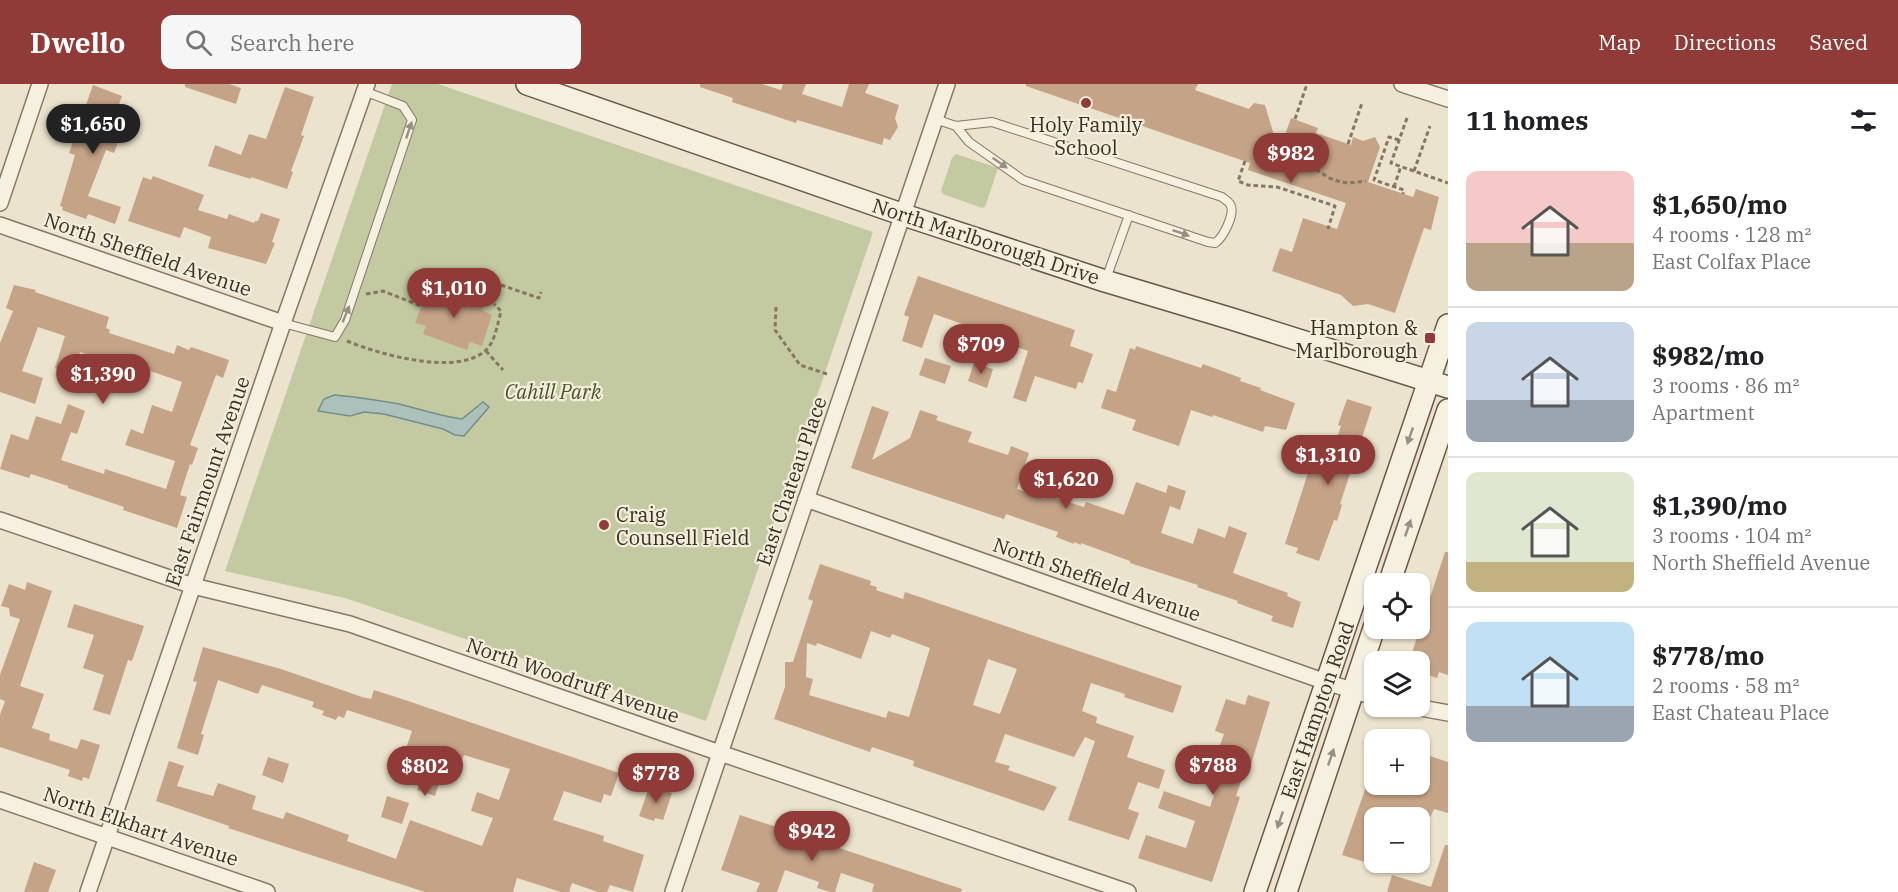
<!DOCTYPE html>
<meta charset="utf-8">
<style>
:root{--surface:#fff;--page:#f6f6f6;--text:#202124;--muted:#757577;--line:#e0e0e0;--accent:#903b38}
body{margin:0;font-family:"IBM Plex Serif",serif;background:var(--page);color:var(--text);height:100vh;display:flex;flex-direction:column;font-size:22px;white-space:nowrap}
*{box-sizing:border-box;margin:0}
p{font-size:20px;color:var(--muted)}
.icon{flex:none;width:33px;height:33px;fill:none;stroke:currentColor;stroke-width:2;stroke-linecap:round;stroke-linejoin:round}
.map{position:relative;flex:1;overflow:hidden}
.side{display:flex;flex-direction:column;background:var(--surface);width:450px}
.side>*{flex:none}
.tools{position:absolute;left:1364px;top:489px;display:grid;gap:12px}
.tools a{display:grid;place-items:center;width:66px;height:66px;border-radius:12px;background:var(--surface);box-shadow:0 2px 4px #0004;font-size:30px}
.price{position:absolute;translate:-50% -51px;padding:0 14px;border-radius:21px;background:var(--accent);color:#fff;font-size:20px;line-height:39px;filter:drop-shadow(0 2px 3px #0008)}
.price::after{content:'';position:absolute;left:50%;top:36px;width:18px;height:14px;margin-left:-9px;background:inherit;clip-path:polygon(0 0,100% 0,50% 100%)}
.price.current{background:#222;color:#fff}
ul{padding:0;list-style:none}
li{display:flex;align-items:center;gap:18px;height:150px;padding:0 18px}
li+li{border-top:2px solid var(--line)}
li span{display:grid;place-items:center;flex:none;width:168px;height:120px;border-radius:12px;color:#555}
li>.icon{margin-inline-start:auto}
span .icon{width:72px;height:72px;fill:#fffc;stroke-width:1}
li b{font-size:26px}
h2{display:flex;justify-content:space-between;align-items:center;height:72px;padding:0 18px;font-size:26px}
header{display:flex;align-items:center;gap:36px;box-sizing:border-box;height:84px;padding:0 30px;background:var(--accent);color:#fff}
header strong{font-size:28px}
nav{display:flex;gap:33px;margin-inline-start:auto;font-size:21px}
.search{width:420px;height:54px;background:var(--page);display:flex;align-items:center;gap:15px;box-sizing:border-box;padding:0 21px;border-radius:12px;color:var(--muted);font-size:22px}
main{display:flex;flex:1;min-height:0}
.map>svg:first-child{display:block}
.green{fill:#c3c9a1}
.water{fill:#acc1bb;stroke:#738f89;stroke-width:1.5}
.building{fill:#c5a387;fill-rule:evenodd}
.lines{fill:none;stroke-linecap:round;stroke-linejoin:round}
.lane-casing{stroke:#877762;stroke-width:10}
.street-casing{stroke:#877762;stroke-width:18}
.secondary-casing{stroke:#695845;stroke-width:24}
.path{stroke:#877762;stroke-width:3;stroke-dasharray:4.5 3;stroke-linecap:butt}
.lane{stroke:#f6f0e0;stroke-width:8}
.street{stroke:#f6f0e0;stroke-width:15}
.secondary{stroke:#f6f0e0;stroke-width:21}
.oneway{fill:#989082}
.poi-dot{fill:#903b38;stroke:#f3eddc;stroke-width:2}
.labels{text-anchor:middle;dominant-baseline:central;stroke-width:4.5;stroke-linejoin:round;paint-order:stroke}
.poi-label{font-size:20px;fill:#392f23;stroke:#f3eddc}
.street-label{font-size:20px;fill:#392f23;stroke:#f3eddc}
.park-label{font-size:20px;font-style:italic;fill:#48542c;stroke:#f3eddc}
</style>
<header>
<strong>Dwello</strong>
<div class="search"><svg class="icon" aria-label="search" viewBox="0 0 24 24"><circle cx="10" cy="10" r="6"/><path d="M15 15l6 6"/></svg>Search here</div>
<nav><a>Map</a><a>Directions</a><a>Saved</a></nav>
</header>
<main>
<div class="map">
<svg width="1448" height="808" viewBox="0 0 1448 808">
<rect width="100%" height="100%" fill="#ebe3cd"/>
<g class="green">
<polygon points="392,0 438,0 873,148 706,637 345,514 225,487"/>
<polygon points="956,70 998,84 985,123 982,124 943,110 941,107 952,74"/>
</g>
<path class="water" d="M334 311C356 313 377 316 399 320 420 325 440 332 462 335L483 318 489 323 464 352 455 351 443 345 384 330 364 328 350 332 318 327 324 315Z"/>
<g class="building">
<polygon points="185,0 229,0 241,4 236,20 185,3"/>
<polygon points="700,0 762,0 781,6 783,0 806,0 802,10 842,23 849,0 869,0 865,9 899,21 895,34 898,43 890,56 884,54 882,61 797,36 796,39 732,18 733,14 700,3"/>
<polygon points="1026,0 1198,0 1195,6 1249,25 1254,19 1265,21 1279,68 1291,34 1318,44 1316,49 1351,61 1353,53 1363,57 1375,53 1380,63 1368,98 1413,113 1416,105 1439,113 1431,146 1424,144 1395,229 1368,220 1353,222 1341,211 1272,187 1280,164 1292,168 1303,134 1337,145 1346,119 1248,86 1250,79 1026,2"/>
<polygon points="93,1 122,12 118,23 120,28 117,40 124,42 114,69 106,66 88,112 121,123 115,140 88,130 86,135 62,126 63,123 60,122 75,71 69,69"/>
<polygon points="285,3 314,13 301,51 304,52 291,87 293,88 287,105 251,93 251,95 208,82 215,61 241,71 249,50 266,55"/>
<polygon points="153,92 204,111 198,126 227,135 229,130 254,139 255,137 258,137 261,129 280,135 272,158 275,159 266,180 208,164 211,153 184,143 180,154 128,137 143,93 151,96"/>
<polygon points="918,192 1075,246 1070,262 1093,270 1083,299 1078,298 1076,305 1035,292 1026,318 1013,314 1028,267 973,247 974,244 934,230 922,264 902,257 909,233 904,231"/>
<polygon points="14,201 36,206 35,208 44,211 109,233 106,244 110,246 109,249 174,270 177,261 189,266 191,263 229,276 223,294 216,291 190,361 198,364 192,381 190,380 180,411 187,413 177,444 123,426 124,423 68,404 68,402 31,390 29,394 0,385 11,350 28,356 36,332 61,340 68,320 85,327 77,350 71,348 61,376 104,390 105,385 166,405 175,377 125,361 131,345 143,350 152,321 172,328 182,298 124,278 112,272 110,278 80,268 73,290 55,284 65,252 38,243 22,287 43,294 35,320 0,308 0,259 13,227 6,224"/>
<polygon points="441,204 485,219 482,226 492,231 482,262 470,258 467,266 423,250 426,242 415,239 427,207 438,211"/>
<polygon points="1136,262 1201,284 1203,280 1241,294 1240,297 1261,304 1260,306 1295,319 1286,346 1265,342 1263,348 1213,331 1212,333 1191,326 1179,362 1132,346 1136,336 1101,324 1107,305 1116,308 1130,264 1135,266"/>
<polygon points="925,274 951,282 945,300 919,291"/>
<polygon points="974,279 993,285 987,304 968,297"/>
<polygon points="1347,315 1372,323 1340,420 1342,421 1337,437 1334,436 1319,477 1296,469 1298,464 1285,460 1309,386 1324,391 1341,342 1338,341"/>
<polygon points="872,322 889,328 872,376 910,354 920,326 938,332 936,336 972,348 968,358 1008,371 1011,362 1029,369 1017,405 1045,415 1046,411 1084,423 1086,418 1124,431 1136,398 1166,409 1168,401 1186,407 1180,426 1170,422 1161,449 1193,460 1198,444 1225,454 1229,442 1247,449 1233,489 1288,509 1287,512 1301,518 1293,544 1271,537 1273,532 1237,519 1238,517 1197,503 1198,501 1130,479 1130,477 1081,459 1081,461 1074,458 1074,460 1056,453 1058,448 1006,430 1004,435 851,384"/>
<polygon points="1445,468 1448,468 1448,591 1439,588 1437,594 1419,588 1419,578 1409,578"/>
<path d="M820 480 871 497 870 501 877 503 876 506 903 515 905 508 1182 602 1173 629 1124 613 1125 610 1091 599 1082 627 1097 633 1096 639 1134 652 1127 673 1165 686 1159 705 1138 698 1128 725 1139 729 1129 756 1068 736 1095 657 1085 653 1074 673 1005 650 995 678 1010 682 1008 686 1057 703 1044 727 913 682 914 677 872 663 870 668 774 635 785 603V578H793L813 517 808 515ZM871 547 890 554 892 550 930 564 909 633 888 627 886 634 809 611 813 595 806 593 807 559 816 562 817 559 861 575ZM988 575 1017 585 1000 630 973 621Z"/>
<polygon points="27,498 52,507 20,602 44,610 32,644 50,650 49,656 77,665 81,655 100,661 89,695 83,693 82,697 68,692 70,686 0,663 0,631 5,617 0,615 0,591 20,535 10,532 9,524 1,522 9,500 25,506"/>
<polygon points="74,520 144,542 132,577 128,576 110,631 93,626 104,591 83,584 94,551 67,543"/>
<polygon points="203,563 281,585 362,613 371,615 374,606 405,616 619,689 611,712 604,710 601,719 564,707 553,736 604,752 603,757 644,771 633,808 610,801 607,808 598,808 572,799 569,808 561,808 517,794 513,808 425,808 228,744 229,742 156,717 169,677 184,682 177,702 213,712 218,699 256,712 252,725 283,735 286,728 349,751 347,757 396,775 410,736 482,762 493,734 471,727 477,708 499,716 510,685 464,671 462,676 448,672 435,712 417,706 422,692 399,685 412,647 347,626 344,634 338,632 336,636 322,631 324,627 312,623 314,618 262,601 258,610 218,596 201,650 204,651 198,671 177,664 197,598 193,597"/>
<polygon points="1248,611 1270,618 1249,687 1245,686 1236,712 1240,713 1212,798 1138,774 1146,751 1186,764 1195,737 1158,724 1164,707 1210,723 1220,692 1210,689 1224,650 1215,647 1226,615 1245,621"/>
<polygon points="1430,672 1448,678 1448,729 1434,725 1430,734 1374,734 1374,781 1342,771 1367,700 1420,700"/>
<polygon points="268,673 289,680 283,699 262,691"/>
<polygon points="650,701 672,709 663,736 655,734 654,737 639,732"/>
<polygon points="387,712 409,719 402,740 381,733"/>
<polygon points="740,731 962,805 961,808 872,808 874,800 841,789 835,808 830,808 817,804 819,798 785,786 777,808 756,808 760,799 721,786"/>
<polygon points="1445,761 1448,761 1448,808 1387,808 1392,791 1431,803"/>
<polygon points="34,778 56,786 48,808 24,808"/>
</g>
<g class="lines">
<g class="lane-casing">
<g id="lane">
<path d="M935 35 956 42 992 38 1222 113C1224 115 1228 117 1230 120 1236 129 1223 154 1215 159L1208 158 1023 96 969 58 956 42"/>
<polyline points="1106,195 1129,131"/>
<polyline points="283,239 335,253 345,236 412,36 403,22 364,7"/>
</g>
</g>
<g class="street-casing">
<g id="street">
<polyline points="1402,0 1448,15"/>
<polyline points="0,119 40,0"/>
<polyline points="0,141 283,239"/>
<polyline points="806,415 1326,598 1374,613"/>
<polyline points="0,436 193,502 350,540 720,669 1128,808"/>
<polyline points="1410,622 1448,629"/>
<polyline points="0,716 267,808"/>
<polyline points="88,808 283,239 367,0"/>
<polyline points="673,808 947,0"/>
</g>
</g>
<g class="secondary-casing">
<g id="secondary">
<polyline points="527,0 904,131 1105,197 1232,235 1448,303"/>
<polyline points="1389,500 1448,326"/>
<polyline points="1255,808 1448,241"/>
<polyline points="1286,808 1374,544"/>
</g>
</g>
<g class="path">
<polyline points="1407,34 1391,79 1448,99"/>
<polyline points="1295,35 1307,0"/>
<polyline points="1399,56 1389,53 1374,96 1404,106 1403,110"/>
<polyline points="1348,60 1362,19"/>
<polyline points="1266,64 1270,73 1286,82 1308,80 1329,94 1341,98 1349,99 1366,97"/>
<polyline points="1245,77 1238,97 1248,101 1277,103 1335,122 1328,145"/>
<polyline points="1414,87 1430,42"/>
<polyline points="1394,103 1401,82"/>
<polyline points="501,201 539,214 541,208"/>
<polyline points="366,210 383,207 421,222"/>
<polyline points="776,223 775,246 800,281 827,290"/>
<path d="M347 257C378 270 458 293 486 266 495 258 498 238 501 227L494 220"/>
<polyline points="486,267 503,286"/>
</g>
<use href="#lane" class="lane"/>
<use href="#street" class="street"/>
<use href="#secondary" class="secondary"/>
</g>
<defs><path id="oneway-solid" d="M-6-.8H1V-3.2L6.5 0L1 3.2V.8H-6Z" transform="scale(1.5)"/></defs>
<g class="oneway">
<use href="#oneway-solid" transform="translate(409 46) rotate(-71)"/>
<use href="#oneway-solid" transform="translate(1000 79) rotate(35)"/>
<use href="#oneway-solid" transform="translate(1181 149) rotate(19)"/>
<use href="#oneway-solid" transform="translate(346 230) rotate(-68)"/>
<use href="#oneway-solid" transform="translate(1410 352) rotate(109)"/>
<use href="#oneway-solid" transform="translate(1408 444) rotate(-71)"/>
<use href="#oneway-solid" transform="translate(1331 673) rotate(-71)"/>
<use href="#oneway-solid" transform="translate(1280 736) rotate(109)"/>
</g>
<g class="poi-dot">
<circle cx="1086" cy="19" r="6"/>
<rect x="1424" y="248" width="12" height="12" rx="3"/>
<circle cx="604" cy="441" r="6"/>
</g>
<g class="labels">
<g class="poi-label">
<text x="1086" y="40">Holy Family<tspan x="1086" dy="23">School</tspan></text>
<text x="1418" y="243" text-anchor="end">Hampton &amp;<tspan x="1418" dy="23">Marlborough</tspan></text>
<text x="616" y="430" text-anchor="start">Craig<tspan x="616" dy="23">Counsell Field</tspan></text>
</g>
<g class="street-label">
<text transform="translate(986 157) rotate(18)">North Marlborough Drive</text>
<text transform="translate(148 170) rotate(19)">North Sheffield Avenue</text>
<text transform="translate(207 397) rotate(-71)">East Fairmount Avenue</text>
<text transform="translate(791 397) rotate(-71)">East Chateau Place</text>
<text transform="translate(1097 495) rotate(19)">North Sheffield Avenue</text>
<text transform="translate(573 596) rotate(19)">North Woodruff Avenue</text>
<text transform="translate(1317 626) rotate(-71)">East Hampton Road</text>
<text transform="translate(141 742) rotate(19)">North Elkhart Avenue</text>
</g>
<g class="park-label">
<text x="553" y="307">Cahill Park</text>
</g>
</g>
</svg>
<div class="tools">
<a><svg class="icon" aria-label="locate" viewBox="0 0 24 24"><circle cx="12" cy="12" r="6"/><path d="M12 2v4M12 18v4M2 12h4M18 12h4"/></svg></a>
<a><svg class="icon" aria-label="layers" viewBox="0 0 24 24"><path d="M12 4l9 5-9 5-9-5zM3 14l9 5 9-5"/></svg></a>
<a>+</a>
<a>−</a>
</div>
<b class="price current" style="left:93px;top:71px">$1,650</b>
<b class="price" style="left:1291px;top:100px">$982</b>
<b class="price" style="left:454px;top:235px">$1,010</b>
<b class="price" style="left:981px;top:291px">$709</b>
<b class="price" style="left:103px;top:321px">$1,390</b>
<b class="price" style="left:1328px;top:402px">$1,310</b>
<b class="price" style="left:1066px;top:426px">$1,620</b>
<b class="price" style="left:1213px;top:712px">$788</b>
<b class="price" style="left:425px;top:713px">$802</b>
<b class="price" style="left:656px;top:720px">$778</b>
<b class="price" style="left:812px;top:778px">$942</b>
</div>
<section class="side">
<h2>11 homes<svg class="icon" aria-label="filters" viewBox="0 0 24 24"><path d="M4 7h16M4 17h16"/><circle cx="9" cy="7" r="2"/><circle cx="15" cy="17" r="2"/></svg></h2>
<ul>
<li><span style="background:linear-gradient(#f6c9c9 60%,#b9a48a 0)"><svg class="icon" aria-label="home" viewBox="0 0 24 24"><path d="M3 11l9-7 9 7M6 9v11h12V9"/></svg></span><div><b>$1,650/mo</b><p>4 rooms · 128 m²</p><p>East Colfax Place</p></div></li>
<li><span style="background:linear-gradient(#c9d6e8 65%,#9aa5b1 0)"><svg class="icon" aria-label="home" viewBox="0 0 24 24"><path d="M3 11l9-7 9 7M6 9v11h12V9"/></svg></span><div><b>$982/mo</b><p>3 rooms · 86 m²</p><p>Apartment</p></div></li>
<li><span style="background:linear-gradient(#dfe7d0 75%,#c2b280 0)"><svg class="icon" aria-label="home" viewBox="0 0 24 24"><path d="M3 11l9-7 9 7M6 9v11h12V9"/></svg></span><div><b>$1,390/mo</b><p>3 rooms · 104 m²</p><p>North Sheffield Avenue</p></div></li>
<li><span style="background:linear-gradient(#bfe0f5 70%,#9aa5b1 0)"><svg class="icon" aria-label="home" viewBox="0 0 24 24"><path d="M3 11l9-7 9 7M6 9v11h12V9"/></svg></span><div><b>$778/mo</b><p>2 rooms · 58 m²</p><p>East Chateau Place</p></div></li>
</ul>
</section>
</main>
